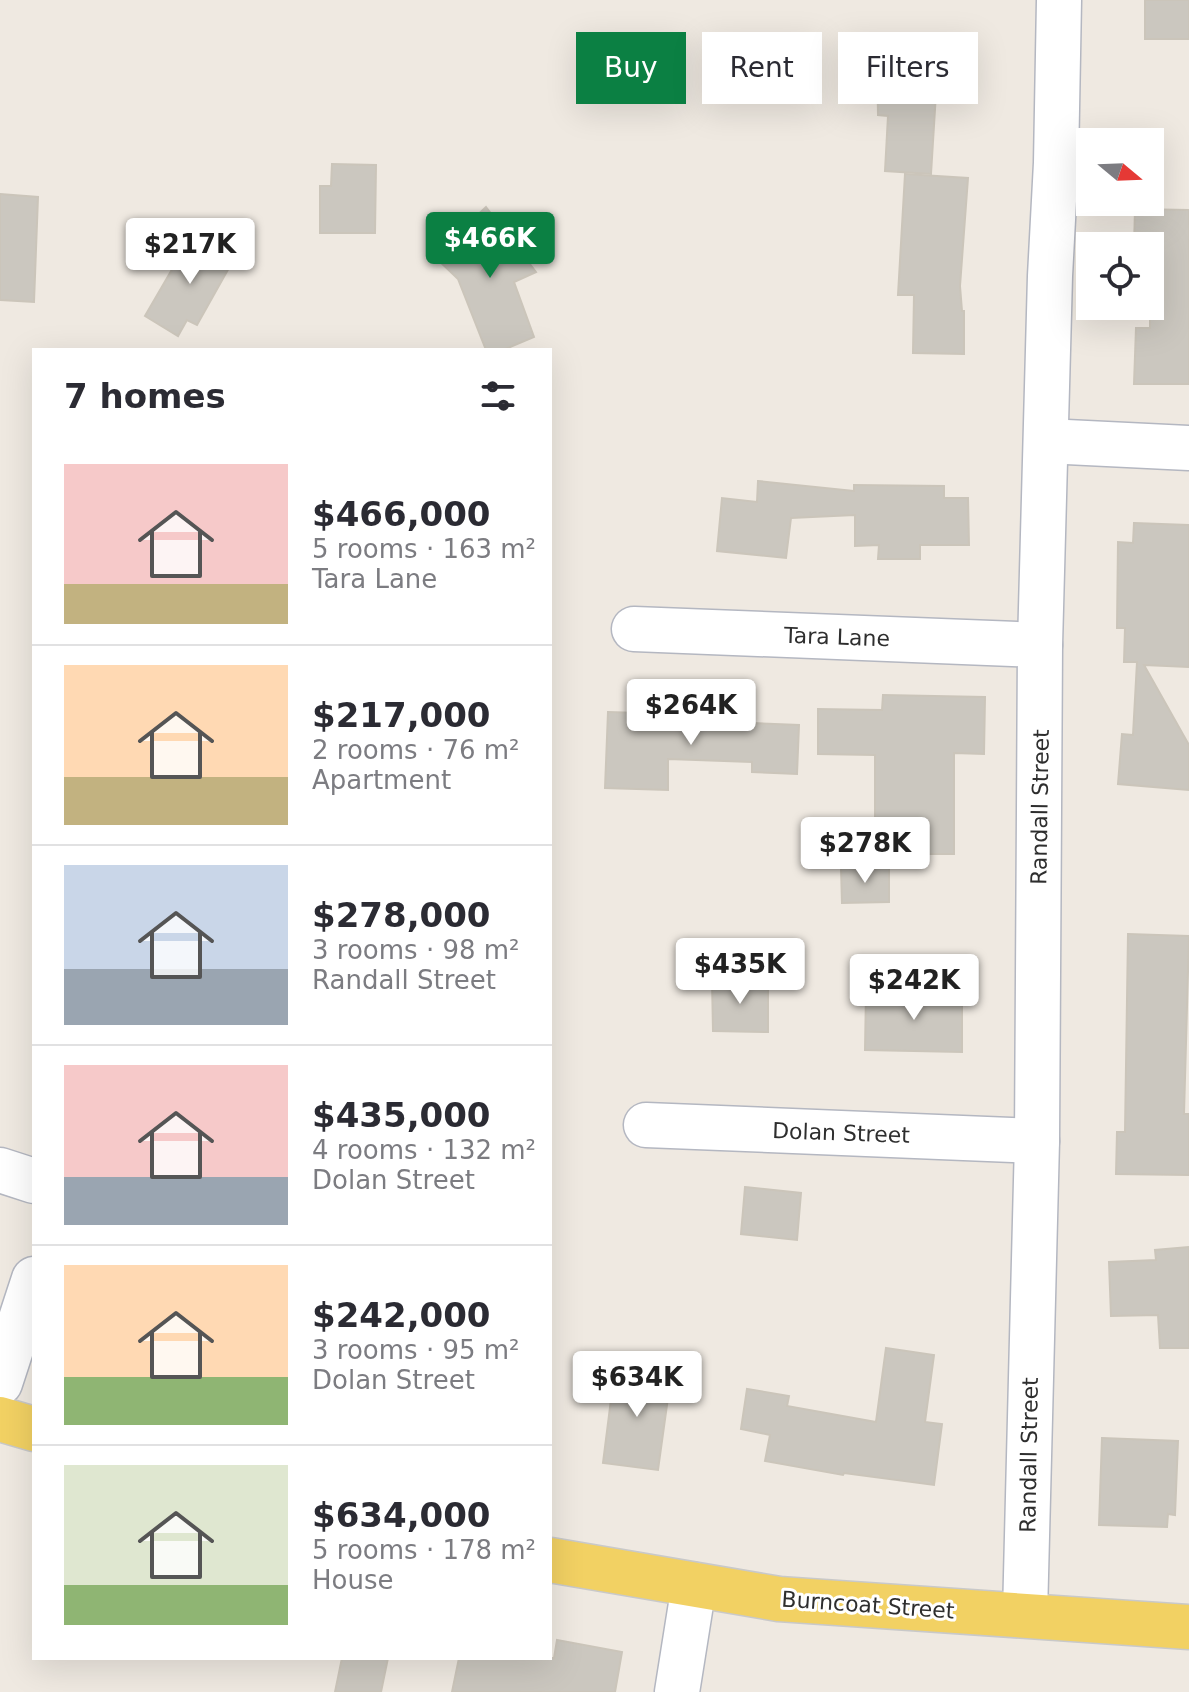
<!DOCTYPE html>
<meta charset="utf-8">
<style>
:root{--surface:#fff;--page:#f7f7f7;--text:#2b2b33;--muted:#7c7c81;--line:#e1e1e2;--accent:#0b8043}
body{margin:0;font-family:"DejaVu Sans",sans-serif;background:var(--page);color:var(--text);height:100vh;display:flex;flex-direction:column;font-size:30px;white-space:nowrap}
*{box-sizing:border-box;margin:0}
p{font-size:26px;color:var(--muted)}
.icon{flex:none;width:44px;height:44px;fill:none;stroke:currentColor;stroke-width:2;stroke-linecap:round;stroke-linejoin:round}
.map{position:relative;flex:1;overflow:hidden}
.side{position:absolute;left:32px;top:348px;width:520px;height:1312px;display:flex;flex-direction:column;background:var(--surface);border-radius:0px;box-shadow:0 8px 32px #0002}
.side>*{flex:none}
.guide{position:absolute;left:576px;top:32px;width:492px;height:72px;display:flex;gap:16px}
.needle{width:52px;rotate:109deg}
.tools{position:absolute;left:1076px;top:128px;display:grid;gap:16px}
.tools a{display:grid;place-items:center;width:88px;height:88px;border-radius:0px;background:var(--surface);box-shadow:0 8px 32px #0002;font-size:40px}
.price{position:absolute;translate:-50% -68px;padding:0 18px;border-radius:8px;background:#fff;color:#222;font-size:26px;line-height:52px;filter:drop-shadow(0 2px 4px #0008)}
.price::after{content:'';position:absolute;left:50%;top:48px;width:24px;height:18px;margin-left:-12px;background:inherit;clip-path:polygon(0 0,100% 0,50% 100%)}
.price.on{background:var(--accent);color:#fff}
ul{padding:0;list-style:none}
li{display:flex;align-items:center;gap:24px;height:200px;padding:0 32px}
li+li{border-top:2px solid var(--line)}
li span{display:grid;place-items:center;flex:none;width:224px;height:160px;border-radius:0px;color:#555}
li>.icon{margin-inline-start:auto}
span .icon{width:96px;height:96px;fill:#fffc;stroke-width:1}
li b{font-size:34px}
h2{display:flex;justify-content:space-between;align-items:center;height:96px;padding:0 32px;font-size:34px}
.pill{padding:0 28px;border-radius:0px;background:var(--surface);box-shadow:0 8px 32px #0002;font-size:28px;line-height:72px}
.pill.on{background:var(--accent);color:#fff}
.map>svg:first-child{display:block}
.building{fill:#cbc7bf;stroke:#cbc5ba;stroke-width:2}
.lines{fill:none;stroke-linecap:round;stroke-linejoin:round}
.minor-casing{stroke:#b4b7c1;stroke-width:47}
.major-casing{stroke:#c9c9c9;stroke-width:47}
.minor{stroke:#fff;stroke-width:44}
.major{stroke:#f2d163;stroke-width:44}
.labels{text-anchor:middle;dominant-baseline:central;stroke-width:6;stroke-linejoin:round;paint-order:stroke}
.street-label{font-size:22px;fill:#2e2e2e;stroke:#fff}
</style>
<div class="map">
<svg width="1189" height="1692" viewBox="0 0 1189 1692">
<rect width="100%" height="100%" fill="#efe9e1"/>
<g class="building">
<rect x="1145" y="0" width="44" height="39"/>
<polygon points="877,53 928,53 928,77 937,77 931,174 885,171 888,116 878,115"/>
<polygon points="332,164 376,165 375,233 320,233 320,186 331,186"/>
<polygon points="905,174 968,178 960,286 962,311 964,311 964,354 913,353 914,295 898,295"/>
<polygon points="0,194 38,197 34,302 0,300"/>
<polygon points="486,207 536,272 514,282 534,337 503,350 486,350 458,279 434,256"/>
<polygon points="1135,209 1189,210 1189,384 1134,384 1136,328 1150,328 1150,246 1134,246"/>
<polygon points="192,235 234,259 197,325 187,320 178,336 145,316"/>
<polygon points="758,481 854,491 854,485 944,486 944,498 968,498 969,545 920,545 920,559 878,559 879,545 855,546 855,515 791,518 786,558 717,551 722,498 757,502"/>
<polygon points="1134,523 1189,525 1189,667 1144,665 1189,745 1189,790 1118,784 1122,734 1133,735 1137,662 1124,662 1125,628 1117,628 1118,542 1133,543"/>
<polygon points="883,695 985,697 984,754 954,753 954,854 875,854 875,755 818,754 818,709 882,710"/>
<polygon points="608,712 700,715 700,721 799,725 797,774 752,772 752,762 668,759 668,790 605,788"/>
<polygon points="889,867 889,902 842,903 841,868"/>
<polygon points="1128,934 1189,936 1184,1114 1189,1114 1189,1175 1116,1174 1117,1132 1125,1132"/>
<polygon points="712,980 768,980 768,1032 713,1031"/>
<polygon points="866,992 962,994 962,1052 865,1050"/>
<polygon points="745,1187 801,1193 797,1240 741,1234"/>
<polygon points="1189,1247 1189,1348 1160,1348 1158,1315 1111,1316 1109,1262 1156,1260 1155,1250"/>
<polygon points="886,1348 934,1355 925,1422 942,1424 934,1485 844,1473 843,1475 765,1461 770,1435 741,1429 747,1389 789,1396 787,1406 876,1422"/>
<polygon points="615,1368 671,1376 658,1470 603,1463"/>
<polygon points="1102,1438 1178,1441 1175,1515 1168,1514 1167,1527 1099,1525"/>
<polygon points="557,1640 622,1652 615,1692 452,1692 459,1658 554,1658"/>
<polygon points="342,1658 388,1658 381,1692 335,1692"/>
</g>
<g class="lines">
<g class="minor-casing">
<g id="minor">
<polyline points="1046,441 1189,448"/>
<polyline points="634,629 1040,645"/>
<polyline points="646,1125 1037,1141"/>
<polyline points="0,1170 34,1181"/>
<polyline points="0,1383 34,1279"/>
<polyline points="1025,1615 1037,1141 1040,645 1050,276 1056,163 1059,0"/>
<polyline points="677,1692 694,1585"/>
</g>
</g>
<g class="major-casing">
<g id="major">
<polyline points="0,1419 34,1429"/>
<polyline points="550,1560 779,1599 1189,1627"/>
</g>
</g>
<use href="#minor" class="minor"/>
<use href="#major" class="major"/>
</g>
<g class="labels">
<g class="street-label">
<text transform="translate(837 637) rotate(2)">Tara Lane</text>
<text transform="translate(1040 807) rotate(-89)">Randall Street</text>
<text transform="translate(841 1133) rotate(2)">Dolan Street</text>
<text transform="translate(1029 1455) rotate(-89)">Randall Street</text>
<text transform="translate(868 1605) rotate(4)">Burncoat Street</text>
</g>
</g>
</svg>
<div class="tools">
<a><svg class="needle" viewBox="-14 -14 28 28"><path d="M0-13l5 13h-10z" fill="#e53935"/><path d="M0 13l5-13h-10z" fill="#7c7c81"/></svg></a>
<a><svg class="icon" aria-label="locate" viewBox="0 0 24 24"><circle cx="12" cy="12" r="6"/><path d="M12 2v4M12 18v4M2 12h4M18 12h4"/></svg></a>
</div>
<b class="price on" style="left:490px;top:280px">$466K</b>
<b class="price" style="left:190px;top:286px">$217K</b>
<b class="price" style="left:691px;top:747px">$264K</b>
<b class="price" style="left:865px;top:885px">$278K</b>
<b class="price" style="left:740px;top:1006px">$435K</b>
<b class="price" style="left:914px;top:1022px">$242K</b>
<b class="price" style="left:637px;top:1419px">$634K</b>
<div class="guide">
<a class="pill on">Buy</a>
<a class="pill">Rent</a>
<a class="pill">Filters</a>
</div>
<section class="side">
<h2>7 homes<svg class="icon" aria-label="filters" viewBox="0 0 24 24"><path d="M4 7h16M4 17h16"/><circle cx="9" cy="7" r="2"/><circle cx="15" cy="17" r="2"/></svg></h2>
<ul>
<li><span style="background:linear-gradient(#f6c9c9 75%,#c2b280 0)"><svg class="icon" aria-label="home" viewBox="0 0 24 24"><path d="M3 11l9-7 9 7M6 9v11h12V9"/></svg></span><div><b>$466,000</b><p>5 rooms · 163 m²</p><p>Tara Lane</p></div></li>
<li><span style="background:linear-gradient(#ffd9b3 70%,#c2b280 0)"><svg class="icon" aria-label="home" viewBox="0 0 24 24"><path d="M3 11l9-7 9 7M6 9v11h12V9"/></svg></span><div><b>$217,000</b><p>2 rooms · 76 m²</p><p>Apartment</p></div></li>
<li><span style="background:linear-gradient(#c9d6e8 65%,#9aa5b1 0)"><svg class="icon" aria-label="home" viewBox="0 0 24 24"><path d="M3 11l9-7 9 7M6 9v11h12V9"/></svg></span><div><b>$278,000</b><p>3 rooms · 98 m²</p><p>Randall Street</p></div></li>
<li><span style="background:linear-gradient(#f6c9c9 70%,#9aa5b1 0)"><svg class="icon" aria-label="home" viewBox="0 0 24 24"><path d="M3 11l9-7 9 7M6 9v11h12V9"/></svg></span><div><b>$435,000</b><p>4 rooms · 132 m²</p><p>Dolan Street</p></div></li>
<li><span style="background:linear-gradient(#ffd9b3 70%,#8fb573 0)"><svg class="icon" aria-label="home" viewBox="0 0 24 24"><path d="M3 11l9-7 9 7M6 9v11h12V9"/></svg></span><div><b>$242,000</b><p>3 rooms · 95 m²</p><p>Dolan Street</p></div></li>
<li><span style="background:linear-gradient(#dfe7d0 75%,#8fb573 0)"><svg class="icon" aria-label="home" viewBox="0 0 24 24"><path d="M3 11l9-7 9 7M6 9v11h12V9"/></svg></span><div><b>$634,000</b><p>5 rooms · 178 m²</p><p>House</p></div></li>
</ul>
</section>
</div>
